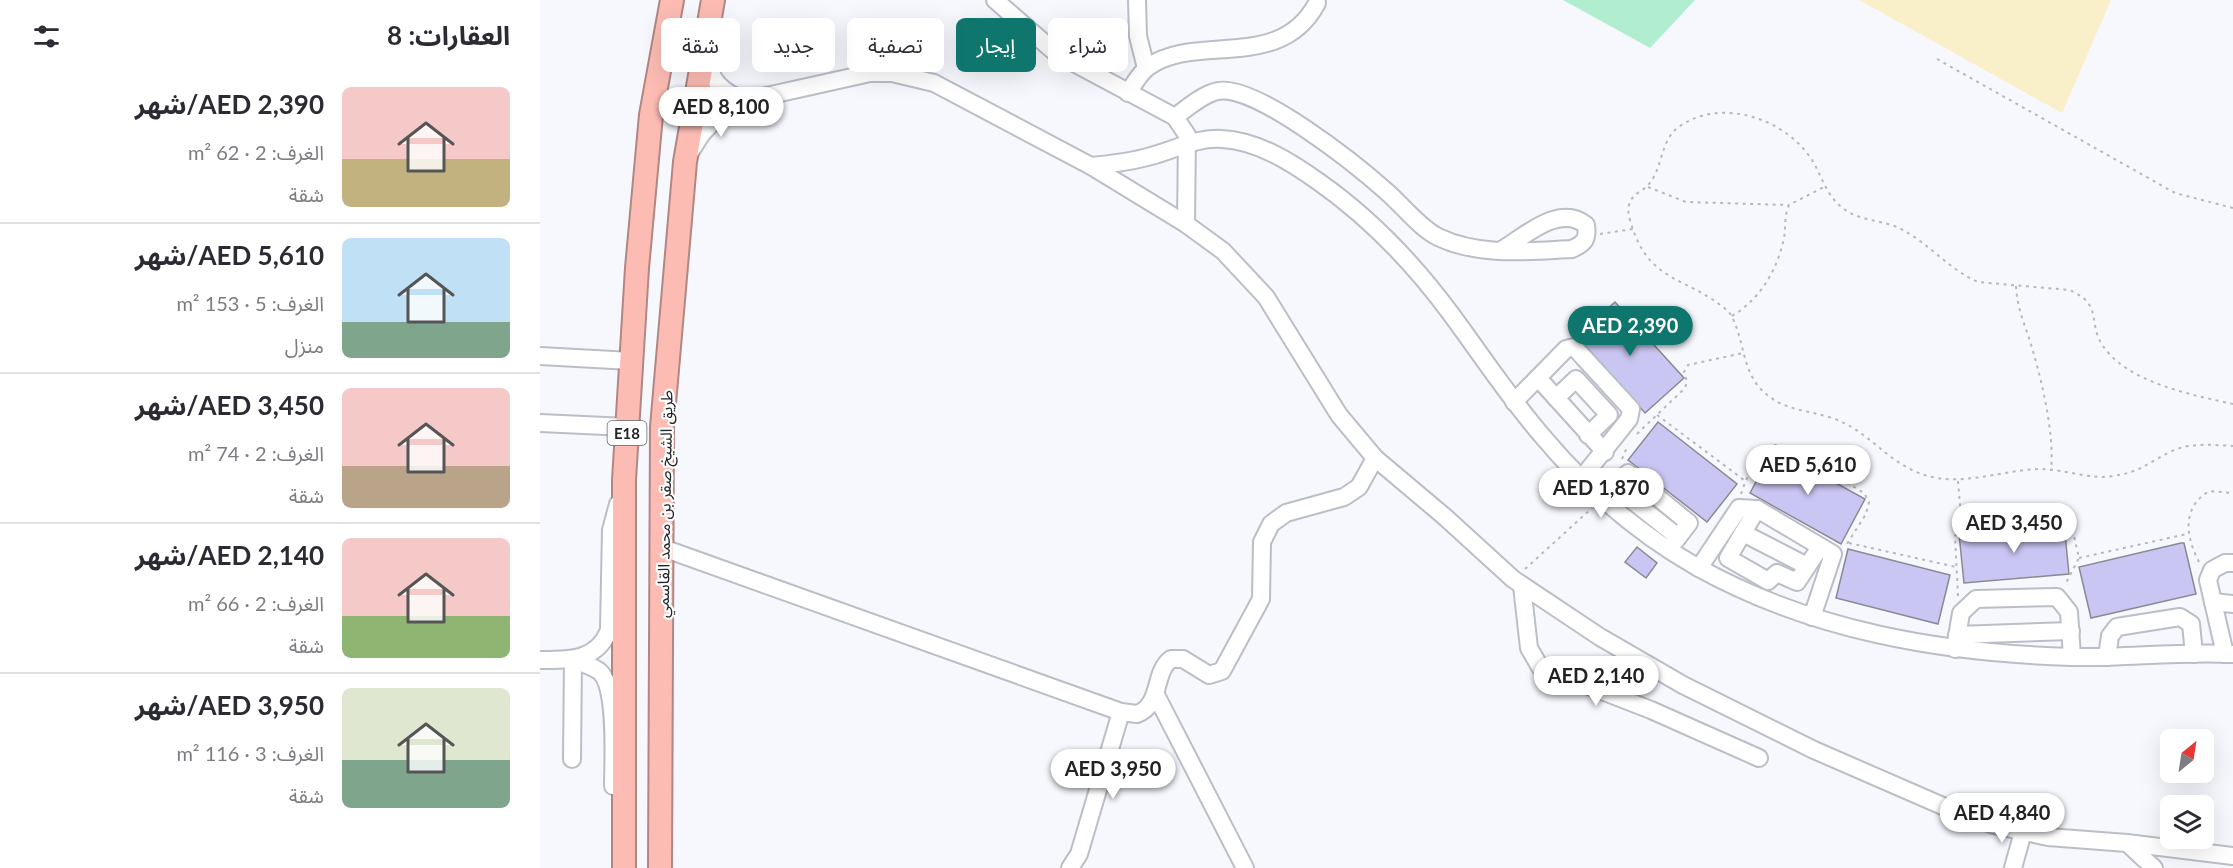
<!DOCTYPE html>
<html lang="ar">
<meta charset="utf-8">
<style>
:root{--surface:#fff;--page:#f7f7f7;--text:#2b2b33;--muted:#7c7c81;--line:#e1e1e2;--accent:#0f766e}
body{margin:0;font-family:Lato,"Noto Sans Arabic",sans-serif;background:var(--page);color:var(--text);direction:rtl;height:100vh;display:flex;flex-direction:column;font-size:22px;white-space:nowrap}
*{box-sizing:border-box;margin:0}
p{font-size:20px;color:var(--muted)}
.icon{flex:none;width:33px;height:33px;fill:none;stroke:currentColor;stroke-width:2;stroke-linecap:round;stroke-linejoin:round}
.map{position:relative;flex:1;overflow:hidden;direction:ltr}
.side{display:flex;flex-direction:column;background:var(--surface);width:540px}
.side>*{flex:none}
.hud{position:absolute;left:18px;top:18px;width:570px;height:54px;direction:rtl;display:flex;gap:12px}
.needle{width:39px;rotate:30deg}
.buttons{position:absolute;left:1620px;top:729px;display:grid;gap:12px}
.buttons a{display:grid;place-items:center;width:54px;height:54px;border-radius:9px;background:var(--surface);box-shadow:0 6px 24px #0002;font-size:30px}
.price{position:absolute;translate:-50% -51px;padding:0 14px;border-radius:21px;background:#fff;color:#222;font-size:20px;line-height:39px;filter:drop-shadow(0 2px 3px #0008)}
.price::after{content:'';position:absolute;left:50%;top:36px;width:18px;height:14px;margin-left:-9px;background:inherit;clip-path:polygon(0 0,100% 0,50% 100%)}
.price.on{background:var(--accent);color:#fff}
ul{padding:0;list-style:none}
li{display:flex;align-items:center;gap:18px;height:150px;padding:0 30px}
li+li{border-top:2px solid var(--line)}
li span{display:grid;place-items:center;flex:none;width:168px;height:120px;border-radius:9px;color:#555}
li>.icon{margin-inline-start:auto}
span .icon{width:72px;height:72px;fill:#fffc;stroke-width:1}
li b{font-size:26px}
h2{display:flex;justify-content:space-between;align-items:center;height:72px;padding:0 30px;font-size:26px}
.pill{padding:0 21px;border-radius:9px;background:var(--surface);box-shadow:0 6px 24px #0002;font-size:21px;line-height:54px}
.pill.on{background:var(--accent);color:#fff}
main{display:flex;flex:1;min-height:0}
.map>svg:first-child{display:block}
.green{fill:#b1eecf}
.sand{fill:#f9efc9}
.building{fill:#cac6f3;stroke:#8a8993;stroke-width:1.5}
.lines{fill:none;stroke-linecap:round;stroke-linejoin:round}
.minor-casing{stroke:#babec7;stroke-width:20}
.highway-casing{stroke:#b08783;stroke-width:26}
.path{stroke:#b7b8be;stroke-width:2;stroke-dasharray:3 4.5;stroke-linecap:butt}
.minor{stroke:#fff;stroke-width:16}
.highway{stroke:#fcbcb3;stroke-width:22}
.labels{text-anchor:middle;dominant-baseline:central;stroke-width:4.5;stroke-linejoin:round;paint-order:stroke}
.shield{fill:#fff;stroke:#666669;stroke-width:1.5}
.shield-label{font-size:15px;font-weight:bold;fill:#242529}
.street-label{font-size:16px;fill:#242529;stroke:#fff}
</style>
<main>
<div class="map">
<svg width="1693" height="868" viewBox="0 0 1693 868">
<rect width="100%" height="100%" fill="#f6f8fe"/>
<polygon class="green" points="1023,0 1155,0 1110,48"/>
<polygon class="sand" points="1319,0 1571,0 1522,113"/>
<g class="building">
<polygon points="1075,302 1144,378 1105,413 1037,336"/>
<polygon points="1118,422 1197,484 1167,522 1088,460"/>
<polygon points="1234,449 1325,499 1301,544 1210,493"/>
<polygon points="1524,524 1529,574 1424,583 1419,534"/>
<polygon points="1641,543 1644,543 1656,594 1551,618 1539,567"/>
<polygon points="1097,547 1117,563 1106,578 1085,562"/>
<polygon points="1308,549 1410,575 1398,624 1296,598"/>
</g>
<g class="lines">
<g class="minor-casing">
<g id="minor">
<polyline points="455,0 517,54 635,117 647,135 646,224"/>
<polyline points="597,0 598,36 606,68"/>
<path d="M167 57C170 82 182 91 204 101"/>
<path d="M588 93C594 84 599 74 608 67 657 32 740 73 777 3"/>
<path d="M635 117C647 108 663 94 678 91 716 84 818 166 847 192 863 206 880 228 898 237 940 257 988 251 1032 249 1045 243 1048 239 1046 225 1019 203 984 237 960 251"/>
<polyline points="149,154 161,135 180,114 204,101 330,73 352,73 394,83 551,166 646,224 683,251 726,297 799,415 835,458 905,517 973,579 1060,637 1143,685 1274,750 1405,807 1454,825 1508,837 1587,843 1693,856"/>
<path d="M551 166C572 164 591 162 611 156 634 150 657 137 682 139 718 141 751 162 779 182 830 218 874 264 911 314 942 356 970 399 1004 438 1047 489 1099 534 1157 567 1272 631 1401 653 1532 657 1586 658 1639 651 1693 654"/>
<polyline points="0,356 91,361"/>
<polyline points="998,378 1065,452"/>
<polyline points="1016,398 1036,379 1069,415 1048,435"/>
<polyline points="974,402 1026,349 1034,347 1091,409 1089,419 1041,479"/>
<polyline points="0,423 87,427"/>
<polyline points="1075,487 1138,537"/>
<polyline points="1063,498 1088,473 1149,523 1129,549"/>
<polyline points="1217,509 1188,558 1228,581 1237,573 1257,582 1280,547"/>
<polyline points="1203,533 1267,566"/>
<path d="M123 548 581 712 597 714C622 705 613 672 631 659H643L669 675 682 671 721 599 722 542 731 524 746 513 804 497 819 487 835 458"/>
<polyline points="1159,568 1199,508 1217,509 1293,554 1272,617"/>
<polyline points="982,586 989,648 1000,667 1111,710 1219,758"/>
<polyline points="1673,602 1693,604"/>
<polyline points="1417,635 1531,631"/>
<polyline points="1415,649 1421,613 1436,599 1517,597 1529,612 1532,657"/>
<polyline points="1685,654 1668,580 1672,570 1685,563 1693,563"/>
<polyline points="1567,657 1570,636 1577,627 1640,617 1651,624 1654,654"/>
<path d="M0 660C29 660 57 661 69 630L71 530 78 504"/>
<path d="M33 660C41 663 52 666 59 671 78 686 73 762 73 786"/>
<polyline points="616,695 705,868"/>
<polyline points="32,759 33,660"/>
<polyline points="1587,843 1614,868"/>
<polyline points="530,868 539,854 581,712"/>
<polyline points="1473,868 1483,832"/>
</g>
</g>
<g class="highway-casing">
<g id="highway">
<polyline points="84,868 84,480 97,268 111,115 132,0"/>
<polyline points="120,868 122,427 145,162 173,0"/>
</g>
</g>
<g class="path">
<polyline points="1397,59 1635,193 1693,208"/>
<polyline points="1108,187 1146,202 1248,205"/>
<polyline points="1060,234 1093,229"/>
<path d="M1476 286C1477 305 1482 318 1488 335 1500 372 1515 432 1511 471"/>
<path d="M1192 316C1220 299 1237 271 1244 238 1246 227 1244 216 1249 205L1284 187"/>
<path d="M1693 404C1653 395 1588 383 1563 346 1547 323 1564 304 1529 290L1438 282C1408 269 1388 242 1359 228 1342 220 1320 221 1304 209 1286 196 1283 178 1272 160 1246 119 1182 97 1140 126 1117 141 1125 175 1102 190 1089 198 1086 206 1090 220 1108 285 1147 275 1189 312 1204 335 1201 366 1219 387 1240 411 1265 409 1292 418 1325 429 1343 456 1372 470 1415 491 1456 470 1501 469 1524 469 1550 480 1573 476 1601 472 1607 463 1630 452 1649 442 1673 445 1693 446"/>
<polyline points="1117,415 1204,480"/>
<polyline points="1097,434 1145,388 1147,382 1144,372 1148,365 1203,353"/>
<polyline points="1082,459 1088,445"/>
<polyline points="1418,481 1422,528"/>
<path d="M1201 494C1207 475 1218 454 1235 445L1255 451 1324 493 1329 502 1326 514 1305 547"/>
<polyline points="1309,543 1416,567"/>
<polyline points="1539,558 1647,534"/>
<path d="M1659 562C1646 537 1641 508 1669 491L1693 493"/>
<polyline points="985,569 1052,508"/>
<polyline points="1418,596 1415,536 1422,528 1436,523 1531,523 1539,558 1525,585"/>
</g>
<use href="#minor" class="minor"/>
<use href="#highway" class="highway"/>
</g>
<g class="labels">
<rect class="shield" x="67.5" y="421" width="39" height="24" rx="4.5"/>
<g class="shield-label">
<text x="87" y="433">E18</text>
</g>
<g class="street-label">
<text transform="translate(124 504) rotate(-89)">طريق الشيخ صقر بن محمد القاسمي</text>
</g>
</g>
</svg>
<div class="buttons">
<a><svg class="needle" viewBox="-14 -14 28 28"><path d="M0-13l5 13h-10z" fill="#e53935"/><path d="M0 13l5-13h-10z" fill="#7c7c81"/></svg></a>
<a><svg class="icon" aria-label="layers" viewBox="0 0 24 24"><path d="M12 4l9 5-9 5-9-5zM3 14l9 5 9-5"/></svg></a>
</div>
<b class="price" style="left:181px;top:138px">AED 8,100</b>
<b class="price on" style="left:1090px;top:357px">AED 2,390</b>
<b class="price" style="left:1268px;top:496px">AED 5,610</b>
<b class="price" style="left:1061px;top:519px">AED 1,870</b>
<b class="price" style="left:1474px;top:554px">AED 3,450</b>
<b class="price" style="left:1056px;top:707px">AED 2,140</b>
<b class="price" style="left:573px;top:800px">AED 3,950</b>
<b class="price" style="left:1462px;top:844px">AED 4,840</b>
<div class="hud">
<a class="pill">شراء</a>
<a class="pill on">إيجار</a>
<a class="pill">تصفية</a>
<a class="pill">جديد</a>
<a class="pill">شقة</a>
</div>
</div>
<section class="side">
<h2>العقارات: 8<svg class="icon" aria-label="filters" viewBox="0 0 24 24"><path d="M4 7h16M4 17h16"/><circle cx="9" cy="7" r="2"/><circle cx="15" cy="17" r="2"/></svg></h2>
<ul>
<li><span style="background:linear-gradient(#f6c9c9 60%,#c2b280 0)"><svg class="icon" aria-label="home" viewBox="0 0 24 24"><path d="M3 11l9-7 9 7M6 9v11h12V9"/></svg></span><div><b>AED 2,390/شهر</b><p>الغرف: 2 · 62 m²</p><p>شقة</p></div></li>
<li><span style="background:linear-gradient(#bfe0f5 70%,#7fa58c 0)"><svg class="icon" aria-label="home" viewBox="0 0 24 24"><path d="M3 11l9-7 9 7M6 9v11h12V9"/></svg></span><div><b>AED 5,610/شهر</b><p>الغرف: 5 · 153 m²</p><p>منزل</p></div></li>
<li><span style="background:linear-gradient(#f6c9c9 65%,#b9a48a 0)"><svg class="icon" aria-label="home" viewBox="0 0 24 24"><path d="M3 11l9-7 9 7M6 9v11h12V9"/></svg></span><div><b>AED 3,450/شهر</b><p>الغرف: 2 · 74 m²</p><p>شقة</p></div></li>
<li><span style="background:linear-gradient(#f6c9c9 65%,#8fb573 0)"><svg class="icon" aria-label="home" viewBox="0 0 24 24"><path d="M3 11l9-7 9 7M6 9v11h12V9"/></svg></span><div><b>AED 2,140/شهر</b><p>الغرف: 2 · 66 m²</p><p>شقة</p></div></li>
<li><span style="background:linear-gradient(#dfe7d0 60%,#7fa58c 0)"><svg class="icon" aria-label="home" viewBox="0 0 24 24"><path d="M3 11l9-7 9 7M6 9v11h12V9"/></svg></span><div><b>AED 3,950/شهر</b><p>الغرف: 3 · 116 m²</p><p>شقة</p></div></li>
</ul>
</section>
</main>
